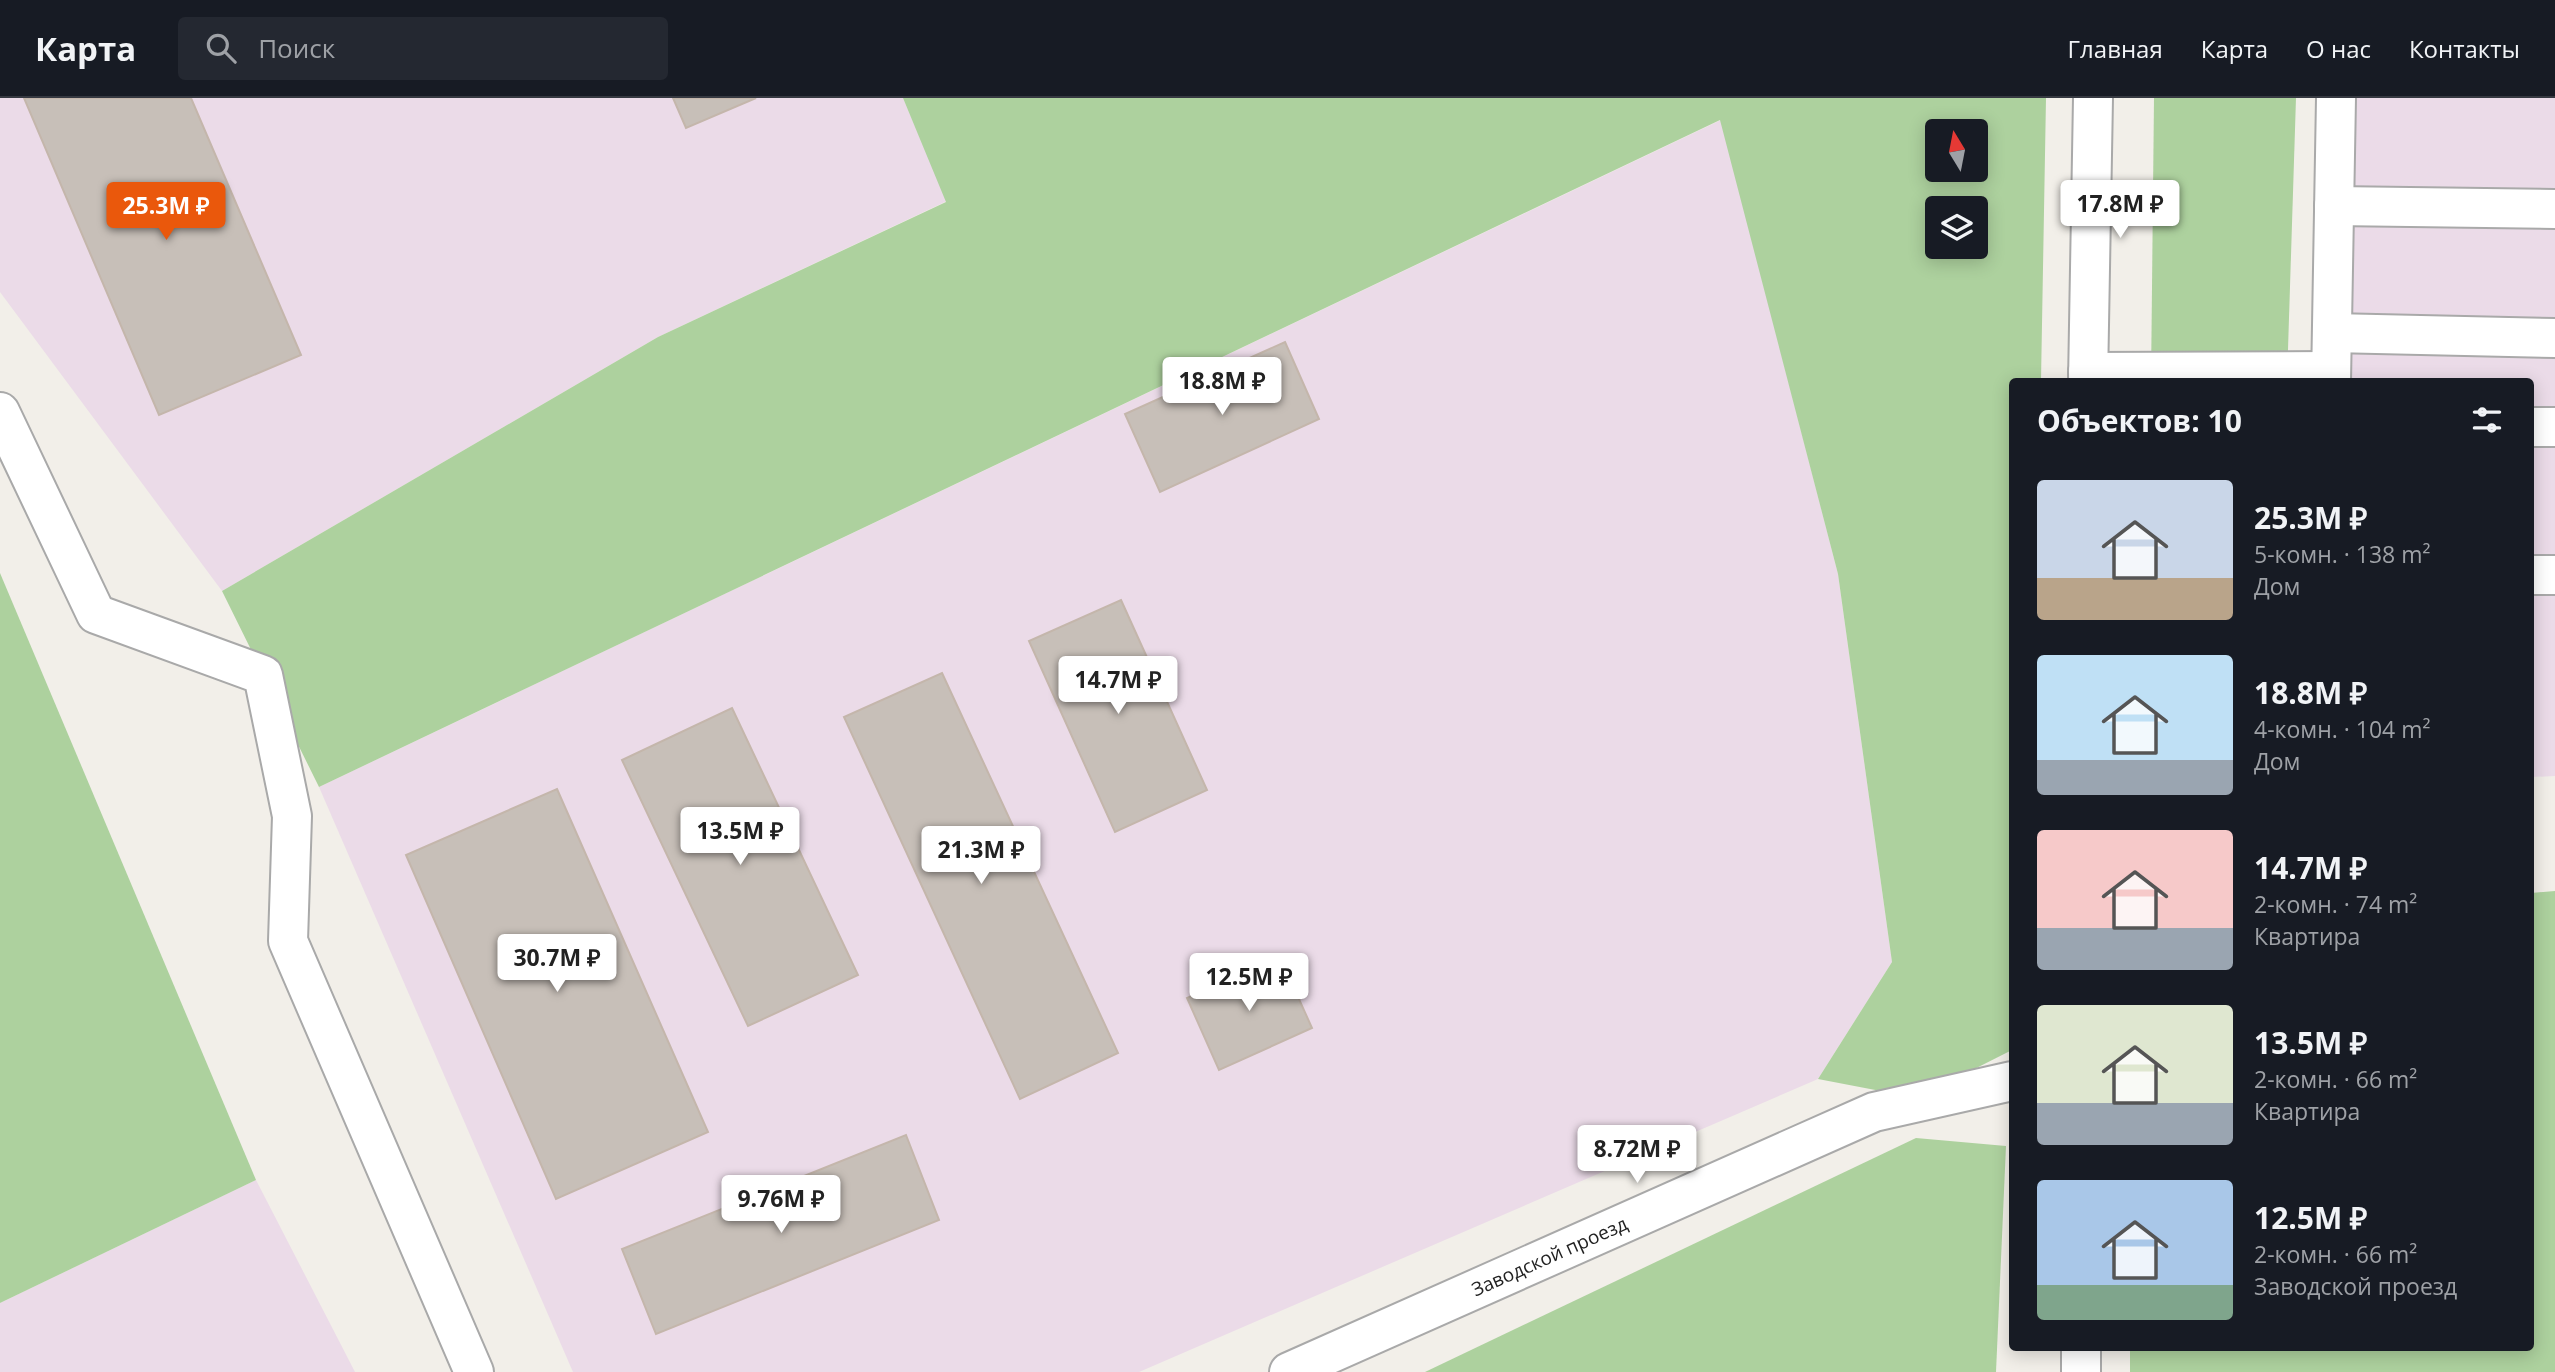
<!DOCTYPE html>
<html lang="ru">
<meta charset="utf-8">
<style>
:root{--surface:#171b24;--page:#242831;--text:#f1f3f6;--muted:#9ea1a6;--line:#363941;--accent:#ea580c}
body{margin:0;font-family:"Open Sans",sans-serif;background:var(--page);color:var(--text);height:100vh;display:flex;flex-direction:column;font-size:26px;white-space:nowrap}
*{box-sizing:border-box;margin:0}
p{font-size:23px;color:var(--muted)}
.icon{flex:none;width:38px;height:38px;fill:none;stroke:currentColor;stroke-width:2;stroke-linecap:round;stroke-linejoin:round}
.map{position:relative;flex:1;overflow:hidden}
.panel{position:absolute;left:2009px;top:280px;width:525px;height:973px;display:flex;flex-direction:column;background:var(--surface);border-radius:7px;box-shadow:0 4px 18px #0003}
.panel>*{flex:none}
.needle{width:46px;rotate:350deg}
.buttons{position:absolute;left:1925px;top:21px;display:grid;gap:14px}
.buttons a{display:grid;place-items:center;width:63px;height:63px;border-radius:7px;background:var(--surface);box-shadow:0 4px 18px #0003;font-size:35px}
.price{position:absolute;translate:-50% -60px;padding:0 16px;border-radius:7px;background:#fff;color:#222;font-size:23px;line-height:46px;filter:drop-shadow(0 2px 4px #0008)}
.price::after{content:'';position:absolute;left:50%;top:42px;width:21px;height:16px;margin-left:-10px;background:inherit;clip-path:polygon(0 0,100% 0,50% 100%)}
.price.active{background:var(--accent);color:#fff}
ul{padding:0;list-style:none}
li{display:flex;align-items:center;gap:21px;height:175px;padding:0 28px}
li span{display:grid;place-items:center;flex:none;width:196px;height:140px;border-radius:7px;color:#555}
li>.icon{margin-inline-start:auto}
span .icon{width:84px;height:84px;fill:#fffc;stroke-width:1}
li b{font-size:30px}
h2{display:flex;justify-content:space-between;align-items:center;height:84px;padding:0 28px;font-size:30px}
header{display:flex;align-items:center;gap:42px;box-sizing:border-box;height:98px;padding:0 35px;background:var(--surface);border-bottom:2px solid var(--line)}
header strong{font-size:33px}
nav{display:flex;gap:38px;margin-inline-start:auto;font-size:24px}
.search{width:490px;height:63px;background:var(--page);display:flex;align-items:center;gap:18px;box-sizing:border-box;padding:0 24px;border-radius:7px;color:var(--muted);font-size:26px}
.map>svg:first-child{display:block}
.industrial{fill:#ebdbe8}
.forest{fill:#add19e;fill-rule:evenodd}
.building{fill:#c7bfb8;stroke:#c4b6ab;stroke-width:2}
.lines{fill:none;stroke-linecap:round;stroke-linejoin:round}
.minor-casing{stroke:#a9a9a9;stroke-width:42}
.minor{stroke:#fff;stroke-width:38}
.labels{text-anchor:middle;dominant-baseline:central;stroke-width:5;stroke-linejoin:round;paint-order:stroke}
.street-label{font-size:19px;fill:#222;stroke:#fff}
</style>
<header>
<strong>Карта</strong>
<div class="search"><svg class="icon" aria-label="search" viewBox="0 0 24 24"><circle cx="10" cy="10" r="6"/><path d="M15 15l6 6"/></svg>Поиск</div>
<nav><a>Главная</a><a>Карта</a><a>О нас</a><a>Контакты</a></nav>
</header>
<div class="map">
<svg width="2555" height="1274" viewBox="0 0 2555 1274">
<rect width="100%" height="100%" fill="#f2efe9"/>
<g class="industrial">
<polygon points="0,0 903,0 947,103 658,239 222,493 0,194"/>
<polygon points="2336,0 2555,0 2555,678 2531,679 2530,284 2331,284"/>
<polygon points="1721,22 1838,476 1892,864 1818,981 1139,1274 573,1274 319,689"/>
<polygon points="256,1082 355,1274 0,1274 0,1205"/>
</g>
<g class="forest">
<path d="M903 0H2046L2041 283 2012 284V952L1917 1000 1818 981 1892 864 1838 476 1720 22 319 689 222 493 658 239 946 104ZM1937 33H1976V72H1937ZM1937 110H1976V149H1937Z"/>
<polygon points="2154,0 2296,0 2287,283 2151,284"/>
<polygon points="0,475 256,1082 0,1205"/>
<polygon points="2555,793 2555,1274 2130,1274 2130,1250 2530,1250 2531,795"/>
<polygon points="1916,1040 2006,1048 1996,1274 1425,1274"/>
</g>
<g class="building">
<polygon points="24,0 191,0 301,257 159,317"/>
<polygon points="673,0 756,0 686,30"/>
<polygon points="1285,244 1319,321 1160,394 1125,316"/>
<polygon points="1121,502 1207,692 1115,734 1029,543"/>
<polygon points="942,575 1118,955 1020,1001 844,619"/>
<polygon points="732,610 858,877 748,928 622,662"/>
<polygon points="557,691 708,1034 556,1101 406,757"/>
<polygon points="1280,859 1312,930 1219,972 1187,900"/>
<polygon points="906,1037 939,1122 656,1236 622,1151"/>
</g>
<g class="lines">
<g class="minor-casing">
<g id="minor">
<polyline points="2334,108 2555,111"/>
<polyline points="2332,235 2555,240"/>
<polyline points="2088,274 2331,273"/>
<polyline points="2088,284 2093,0"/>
<polyline points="2331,284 2336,0"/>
<polyline points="0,314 96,516 263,577 292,718 288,843 474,1274"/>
<polyline points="2530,329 2555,329"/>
<polyline points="2530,477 2555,477"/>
<polyline points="2081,1250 2081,1274"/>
<path id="s1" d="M1289 1274 1874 1014 2012 983"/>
</g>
</g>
<use href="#minor" class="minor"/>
</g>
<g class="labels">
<g class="street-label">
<text stroke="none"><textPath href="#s1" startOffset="285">Заводской проезд</textPath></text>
</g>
</g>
</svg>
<div class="buttons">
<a><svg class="needle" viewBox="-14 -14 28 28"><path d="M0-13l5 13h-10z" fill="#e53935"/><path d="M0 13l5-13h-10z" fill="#9ea1a6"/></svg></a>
<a><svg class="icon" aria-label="layers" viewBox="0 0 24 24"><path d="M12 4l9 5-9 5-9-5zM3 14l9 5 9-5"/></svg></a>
</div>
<b class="price" style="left:2120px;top:142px">17.8M ₽</b>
<b class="price active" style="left:166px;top:144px">25.3M ₽</b>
<b class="price" style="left:1222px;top:319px">18.8M ₽</b>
<b class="price" style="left:1118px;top:618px">14.7M ₽</b>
<b class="price" style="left:740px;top:769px">13.5M ₽</b>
<b class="price" style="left:981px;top:788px">21.3M ₽</b>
<b class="price" style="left:557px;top:896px">30.7M ₽</b>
<b class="price" style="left:1249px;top:915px">12.5M ₽</b>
<b class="price" style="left:1637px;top:1087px">8.72M ₽</b>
<b class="price" style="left:781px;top:1137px">9.76M ₽</b>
<section class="panel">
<h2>Объектов: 10<svg class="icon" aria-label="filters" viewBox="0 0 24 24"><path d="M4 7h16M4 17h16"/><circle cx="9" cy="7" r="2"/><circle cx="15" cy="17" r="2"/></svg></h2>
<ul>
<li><span style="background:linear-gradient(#c9d6e8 70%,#b9a48a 0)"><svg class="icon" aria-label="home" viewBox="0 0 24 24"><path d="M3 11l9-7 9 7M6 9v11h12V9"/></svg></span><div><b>25.3M ₽</b><p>5-комн. · 138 m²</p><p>Дом</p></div></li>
<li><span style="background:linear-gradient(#bfe0f5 75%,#9aa5b1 0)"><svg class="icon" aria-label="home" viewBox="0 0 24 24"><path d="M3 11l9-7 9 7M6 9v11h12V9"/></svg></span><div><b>18.8M ₽</b><p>4-комн. · 104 m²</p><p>Дом</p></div></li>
<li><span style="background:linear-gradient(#f6c9c9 70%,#9aa5b1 0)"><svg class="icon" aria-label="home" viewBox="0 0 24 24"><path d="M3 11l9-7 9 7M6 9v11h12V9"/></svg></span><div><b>14.7M ₽</b><p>2-комн. · 74 m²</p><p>Квартира</p></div></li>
<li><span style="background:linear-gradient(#dfe7d0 70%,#9aa5b1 0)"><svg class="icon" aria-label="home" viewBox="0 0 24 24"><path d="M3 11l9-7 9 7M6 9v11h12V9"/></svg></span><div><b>13.5M ₽</b><p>2-комн. · 66 m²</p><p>Квартира</p></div></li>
<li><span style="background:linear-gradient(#a9c7e8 75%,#7fa58c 0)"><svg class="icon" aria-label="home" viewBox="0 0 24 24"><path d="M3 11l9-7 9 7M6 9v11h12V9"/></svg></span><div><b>12.5M ₽</b><p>2-комн. · 66 m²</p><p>Заводской проезд</p></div></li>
</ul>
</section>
</div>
